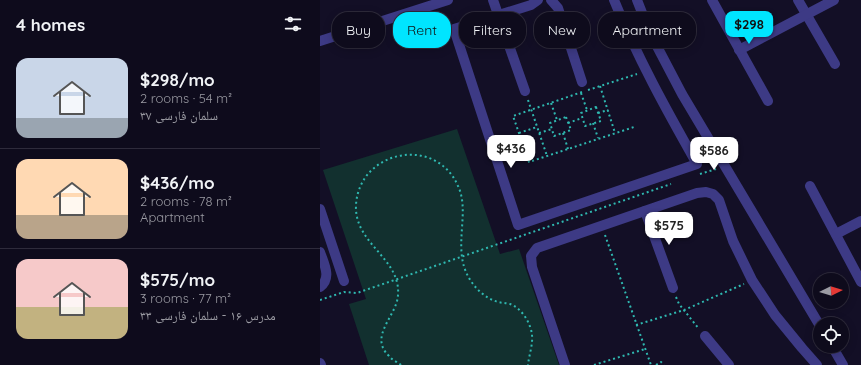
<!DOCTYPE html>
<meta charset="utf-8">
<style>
:root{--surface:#0e0b1c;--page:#171425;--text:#f1f3f6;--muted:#9b9ba3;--line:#2e2b3b;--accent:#00e5ff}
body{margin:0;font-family:Quicksand,"Noto Naskh Arabic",sans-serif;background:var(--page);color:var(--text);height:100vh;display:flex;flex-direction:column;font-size:15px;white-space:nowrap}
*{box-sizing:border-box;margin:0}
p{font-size:13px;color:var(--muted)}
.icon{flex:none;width:22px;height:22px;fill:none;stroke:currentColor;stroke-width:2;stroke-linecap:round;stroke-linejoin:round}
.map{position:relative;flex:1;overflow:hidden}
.details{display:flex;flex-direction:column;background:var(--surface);width:320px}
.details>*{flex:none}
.top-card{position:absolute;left:12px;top:12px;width:380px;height:36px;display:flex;gap:8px}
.needle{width:26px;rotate:85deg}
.controls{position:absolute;left:493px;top:273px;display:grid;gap:8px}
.controls a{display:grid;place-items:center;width:36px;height:36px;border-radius:50%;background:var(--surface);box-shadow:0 2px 10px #0003,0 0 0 1px var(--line);font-size:20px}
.price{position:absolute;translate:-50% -34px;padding:0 9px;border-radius:8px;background:#fff;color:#222;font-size:13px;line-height:26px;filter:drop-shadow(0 1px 2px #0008)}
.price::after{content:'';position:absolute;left:50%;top:24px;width:12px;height:9px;margin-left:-6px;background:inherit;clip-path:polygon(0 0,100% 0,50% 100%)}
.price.selected{background:var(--accent);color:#111}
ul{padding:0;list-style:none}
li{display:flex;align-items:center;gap:12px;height:100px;padding:0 16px}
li+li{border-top:1px solid var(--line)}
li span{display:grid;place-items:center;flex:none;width:112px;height:80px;border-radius:12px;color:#555}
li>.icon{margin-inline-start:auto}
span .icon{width:48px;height:48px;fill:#fffc;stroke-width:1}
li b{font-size:17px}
h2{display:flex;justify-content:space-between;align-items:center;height:48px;padding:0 16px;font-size:17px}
.tag{padding:0 14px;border-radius:16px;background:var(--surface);box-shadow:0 2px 10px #0003,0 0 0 1px var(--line);font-size:14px;line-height:36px}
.tag.selected{background:var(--accent);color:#111}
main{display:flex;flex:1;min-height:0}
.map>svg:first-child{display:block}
.green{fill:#12302f}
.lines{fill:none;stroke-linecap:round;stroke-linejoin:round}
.path{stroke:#2fb8b0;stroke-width:2;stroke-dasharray:2 3;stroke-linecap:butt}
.minor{stroke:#3d3a85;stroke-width:10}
</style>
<main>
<section class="details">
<h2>4 homes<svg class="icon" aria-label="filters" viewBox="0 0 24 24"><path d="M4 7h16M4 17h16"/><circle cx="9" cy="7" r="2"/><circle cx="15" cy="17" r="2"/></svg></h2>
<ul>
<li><span style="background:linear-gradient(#c9d6e8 75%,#9aa5b1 0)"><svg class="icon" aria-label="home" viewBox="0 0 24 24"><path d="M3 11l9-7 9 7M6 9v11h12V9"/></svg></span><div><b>$298/mo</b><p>2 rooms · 54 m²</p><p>سلمان فارسی ۳۷</p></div></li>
<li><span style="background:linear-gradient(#ffd9b3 70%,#b9a48a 0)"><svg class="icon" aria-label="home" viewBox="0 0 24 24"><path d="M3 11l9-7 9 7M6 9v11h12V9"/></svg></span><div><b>$436/mo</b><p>2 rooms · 78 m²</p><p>Apartment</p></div></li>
<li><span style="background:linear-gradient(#f6c9c9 60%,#c2b280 0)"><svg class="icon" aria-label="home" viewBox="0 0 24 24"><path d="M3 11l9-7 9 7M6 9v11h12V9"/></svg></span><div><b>$575/mo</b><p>3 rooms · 77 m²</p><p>مدرس ۱۶ - سلمان فارسی ۳۳</p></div></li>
</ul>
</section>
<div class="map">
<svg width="541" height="365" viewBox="0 0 541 365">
<rect width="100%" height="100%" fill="#130f26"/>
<polygon class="green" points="137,129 180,254 199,249 239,365 49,365 29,304 46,299 3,170"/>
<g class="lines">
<g class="path">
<polyline points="280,86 295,133"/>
<polyline points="268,90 317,74"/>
<polyline points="262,92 193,116 209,162 314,127"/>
<polyline points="261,93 267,110"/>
<polyline points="208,100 227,156"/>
<polyline points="231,103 237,120"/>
<polygon points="276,107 281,121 265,126 261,113"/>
<polyline points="278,113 288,110"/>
<polygon points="246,117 251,130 234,136 230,123"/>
<polyline points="248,123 262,118"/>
<polyline points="273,123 278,138"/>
<polyline points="199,133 217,127"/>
<polyline points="219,133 232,129"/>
<polyline points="243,133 248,149"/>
<polyline points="380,174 396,169"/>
<polyline points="285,235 331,365"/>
<polyline points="356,297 359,304 379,329"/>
<polyline points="0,300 24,292 37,293 351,184"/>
<polyline points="316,325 364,310 424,284"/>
<path d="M81 365C77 362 72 360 69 356 48 336 77 316 78 295 81 258 34 244 36 205 39 150 116 135 138 186 150 211 134 244 146 272 152 286 164 298 178 302 182 303 186 303 190 304 202 308 211 324 212 335 213 345 209 355 208 365"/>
<polyline points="274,365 325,349"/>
<polyline points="336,365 341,362 344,365"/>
</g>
<g class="minor">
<polyline points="173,0 205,91"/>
<path d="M218 0 211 5 134 29 198 225 377 164C347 111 317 57 294 0"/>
<polyline points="231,0 238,8 262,82"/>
<polyline points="317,0 330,33 362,94 500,326"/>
<polyline points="392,0 448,101"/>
<polyline points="478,0 515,64"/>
<polyline points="0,41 128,0"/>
<polyline points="419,50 514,0"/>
<polyline points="490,186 541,282"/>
<polyline points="0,209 24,281"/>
<polyline points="325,211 353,288"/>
<polyline points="516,234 541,221"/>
<path d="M0 252C4 264 12 278 0 287"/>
<polyline points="385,336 409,365"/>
<polyline points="512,346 523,365"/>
<polyline points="0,363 1,365"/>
<polyline points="245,365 212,267 211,256 217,248 377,193 386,192 393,194 399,200 413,241 432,280 455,315 482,348 497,365"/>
</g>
</g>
</svg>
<div class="controls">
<a><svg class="needle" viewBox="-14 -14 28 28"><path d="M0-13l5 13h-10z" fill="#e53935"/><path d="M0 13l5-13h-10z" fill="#9b9ba3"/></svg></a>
<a><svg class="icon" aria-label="locate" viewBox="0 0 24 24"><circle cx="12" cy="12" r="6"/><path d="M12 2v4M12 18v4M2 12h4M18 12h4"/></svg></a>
</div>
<b class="price selected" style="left:429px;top:45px">$298</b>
<b class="price" style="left:191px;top:169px">$436</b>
<b class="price" style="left:394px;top:171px">$586</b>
<b class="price" style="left:349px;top:246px">$575</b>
<div class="top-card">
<a class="tag">Buy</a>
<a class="tag selected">Rent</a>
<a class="tag">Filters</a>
<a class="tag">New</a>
<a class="tag">Apartment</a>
</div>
</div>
</main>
